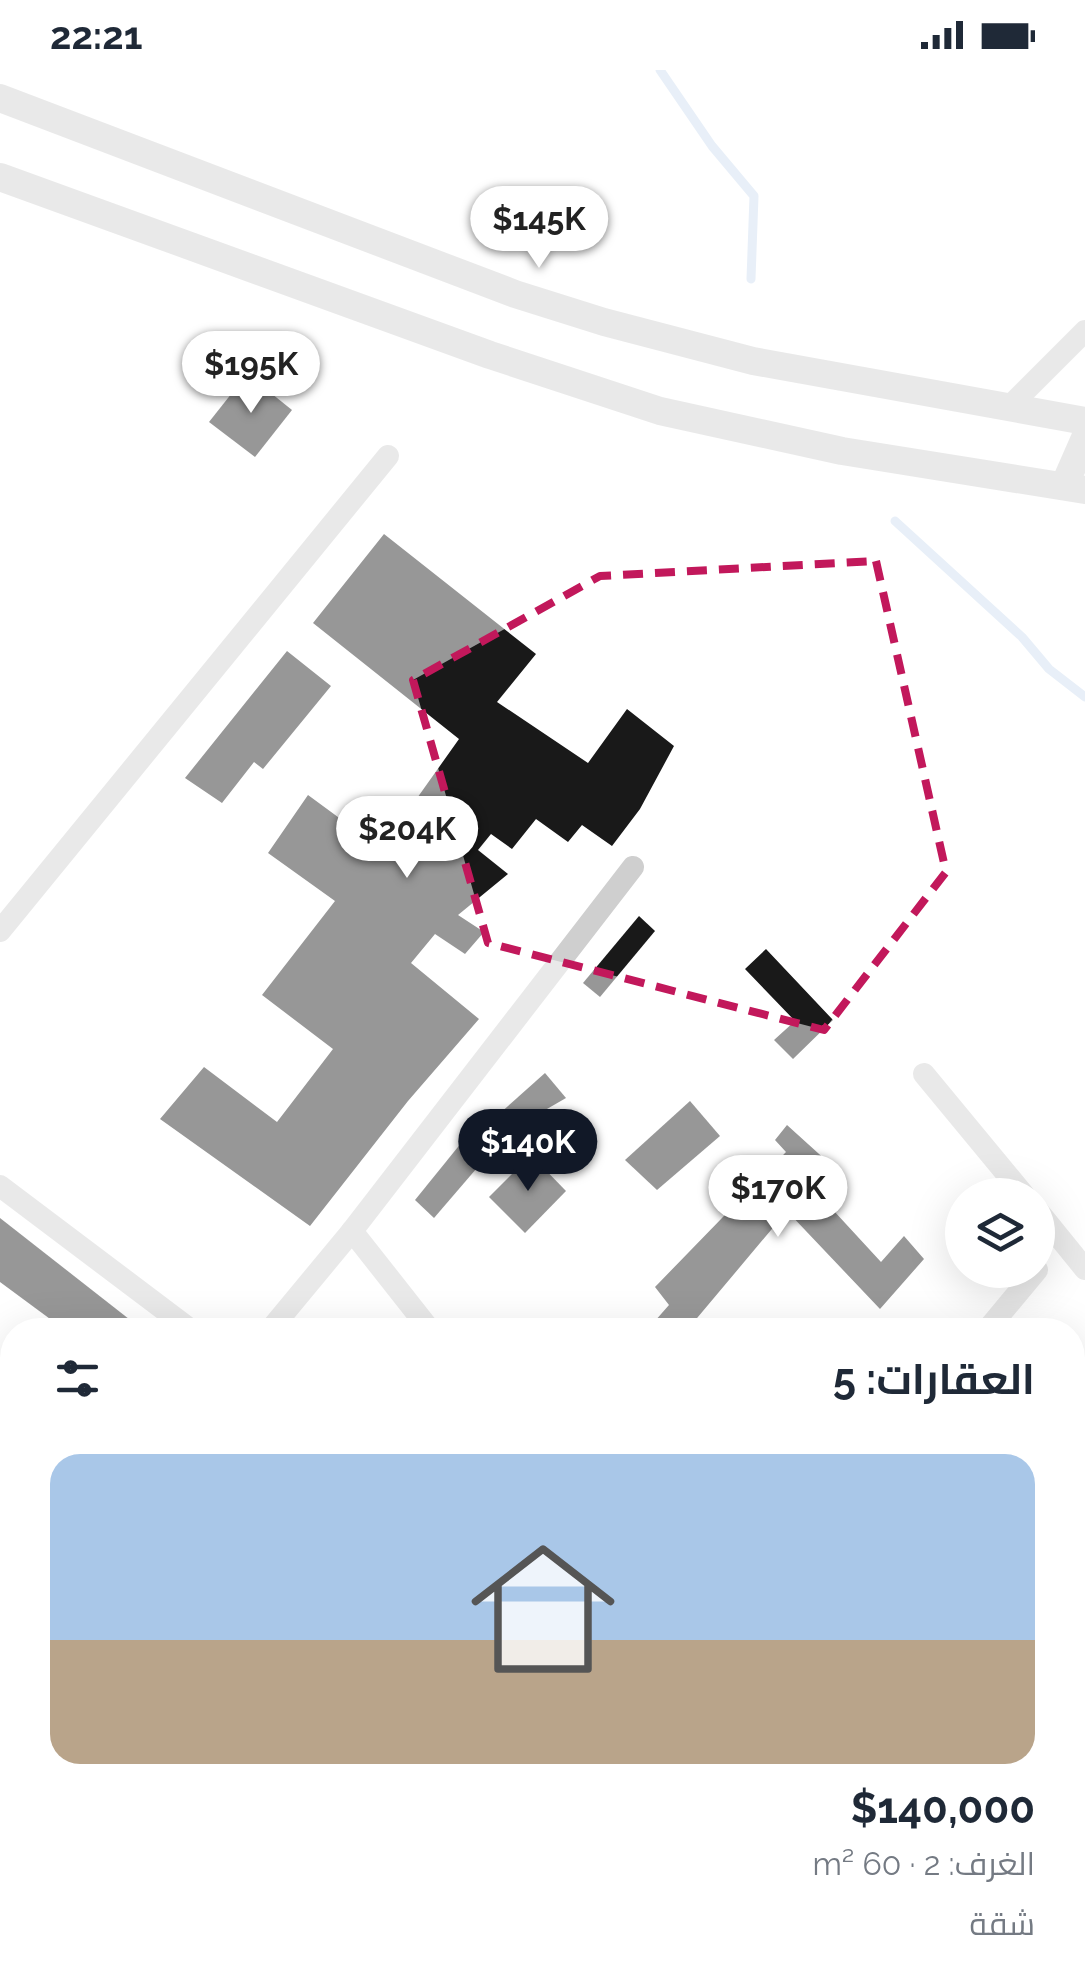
<!DOCTYPE html>
<html lang="ar">
<meta charset="utf-8">
<style>
:root{--surface:#fff;--page:#f6f6f7;--text:#1f2937;--muted:#747a83;--line:#e0e1e3;--accent:#111827}
body{margin:0;font-family:Raleway,Cairo,sans-serif;background:var(--page);color:var(--text);direction:rtl;height:100vh;display:flex;flex-direction:column;font-size:38px;white-space:nowrap}
*{box-sizing:border-box;margin:0}
p{font-size:32px;color:var(--muted)}
.icon{flex:none;width:55px;height:55px;fill:none;stroke:currentColor;stroke-width:2;stroke-linecap:round;stroke-linejoin:round}
.map{position:relative;flex:1;overflow:hidden;direction:ltr}
.sheet{position:absolute;left:0px;top:1248px;width:1085px;height:672px;display:flex;flex-direction:column;background:var(--surface);border-radius:40px 40px 0 0;box-shadow:0 10px 40px #0002;direction:rtl}
.sheet>*{flex:none}
.controls{position:absolute;left:945px;top:1108px;display:grid;gap:20px}
.controls a{display:grid;place-items:center;width:110px;height:110px;border-radius:50%;background:var(--surface);box-shadow:0 10px 40px #0002;font-size:50px}
.price{position:absolute;translate:-50% -85px;padding:0 22px;border-radius:35px;background:#fff;color:#222;font-size:32px;line-height:65px;filter:drop-shadow(0 2px 5px #0008)}
.price::after{content:'';position:absolute;left:50%;top:60px;width:30px;height:22px;margin-left:-15px;background:inherit;clip-path:polygon(0 0,100% 0,50% 100%)}
.price.active{background:var(--accent);color:#fff}
ul{padding:0;list-style:none}
li{display:grid;align-content:center;gap:20px;height:530px;padding:0 50px}
li+li{border-top:2px solid var(--line)}
li span{display:grid;place-items:center;height:310px;border-radius:30px;color:#555}
li>.icon{margin-inline-start:auto}
span .icon{width:180px;height:180px;fill:#fffc;stroke-width:1}
li b{font-size:42px}
h2{display:flex;justify-content:space-between;align-items:center;height:120px;padding:0 50px;font-size:42px}
.status{display:flex;justify-content:space-between;align-items:center;height:70px;padding:0 50px;background:var(--surface);direction:ltr}
.status svg{height:28px;fill:currentColor}
.map>svg:first-child{display:block}
.lines{fill:none;stroke-linecap:round;stroke-linejoin:round}
.stream{stroke:#ccdcef;stroke-width:9}
.building{fill:#191919}
.minor{stroke:#cfcfcf;stroke-width:22}
.tertiary{stroke:#cfcfcf;stroke-width:28}
.marked{fill:none;stroke:#c2185b;stroke-width:8;stroke-dasharray:20 12;stroke-linejoin:round}
</style>
<div class="status"><b>22:21</b><svg viewBox="0 0 49 12"><path d="M0 12V9h3v3zM5 12V6h3v6zM10 12V3h3v9zM15 12V0h3v12zM26 1h20v11H26zM47 4h2v5h-2z"/></svg></div>
<div class="map">
<svg width="1085" height="1918" viewBox="0 0 1085 1918">
<rect width="100%" height="100%" fill="#fff"/>
<g class="lines">
<g class="stream">
<polyline points="660,0 712,76 754,126 751,209"/>
<polyline points="895,451 1022,567 1049,599 1085,627"/>
</g>
</g>
<g class="building">
<polygon points="247,304 292,340 255,387 209,352"/>
<polygon points="384,464 536,584 497,632 588,693 627,639 674,676 640,739 612,776 582,755 568,772 536,749 512,779 491,764 478,780 508,804 458,845 484,862 465,884 435,864 411,893 479,949 408,1031 310,1156 160,1049 204,997 277,1052 333,979 262,925 335,831 268,783 308,725 376,775 415,731 459,669 313,553"/>
<polygon points="287,581 331,616 263,699 254,692 222,733 185,708"/>
<polygon points="639,846 655,861 600,927 583,913"/>
<polygon points="766,879 833,950 793,989 774,970 795,951 745,899"/>
<polygon points="545,1003 566,1028 514,1058 498,1045"/>
<polygon points="690,1031 720,1066 657,1120 625,1090"/>
<polygon points="479,1051 501,1070 434,1148 415,1130"/>
<polygon points="787,1055 829,1093 810,1115 881,1192 904,1166 924,1189 880,1239 787,1141 687,1260 647,1260 669,1235 655,1217 786,1082 775,1070"/>
<polygon points="531,1085 566,1121 525,1163 489,1127"/>
<polygon points="0,1148 143,1260 65,1260 0,1212"/>
<polygon points="0,1293 12,1305 12,1528 0,1545"/>
<polygon points="1072,1352 1085,1363 1085,1414 1072,1428"/>
<polygon points="1085,1654 1085,1774 1083,1772 1072,1784 1072,1668"/>
<polygon points="987,1908 1025,1908 1014,1918 995,1918"/>
</g>
<g class="lines">
<g class="minor">
<polyline points="1009,337 1085,261"/>
<polyline points="0,861 388,386"/>
<polyline points="924,1004 1024,1125"/>
<polyline points="0,1116 191,1260"/>
<polyline points="1038,1141 1085,1199"/>
<polyline points="352,1161 430,1260"/>
<polyline points="270,1260 352,1161 633,797"/>
<polyline points="987,1260 1037,1200"/>
<polyline points="1072,1475 1085,1461"/>
<polyline points="0,1602 12,1586"/>
<polyline points="945,1908 953,1918"/>
</g>
<g class="tertiary">
<polyline points="0,28 515,224 604,252 753,291 1085,351"/>
<polyline points="0,107 490,285 660,341 842,381 1085,420"/>
<polyline points="1064,416 1085,368"/>
</g>
</g>
<path d="M0 0H1085V1918H0ZM876 491 946 802 824 960 488 873 413 610 600 506Z" fill="#fff" fill-opacity=".55" fill-rule="evenodd"/>
<path class="marked" d="M876 491 946 802 824 960 488 873 413 610 600 506Z"/>
</svg>
<div class="controls">
<a><svg class="icon" aria-label="layers" viewBox="0 0 24 24"><path d="M12 4l9 5-9 5-9-5zM3 14l9 5 9-5"/></svg></a>
</div>
<b class="price" style="left:539px;top:201px">$145K</b>
<b class="price" style="left:251px;top:346px">$195K</b>
<b class="price" style="left:407px;top:811px">$204K</b>
<b class="price active" style="left:528px;top:1124px">$140K</b>
<b class="price" style="left:778px;top:1170px">$170K</b>
<section class="sheet">
<h2>العقارات: 5<svg class="icon" aria-label="filters" viewBox="0 0 24 24"><path d="M4 7h16M4 17h16"/><circle cx="9" cy="7" r="2"/><circle cx="15" cy="17" r="2"/></svg></h2>
<ul>
<li><span style="background:linear-gradient(#a9c7e8 60%,#b9a48a 0)"><svg class="icon" aria-label="home" viewBox="0 0 24 24"><path d="M3 11l9-7 9 7M6 9v11h12V9"/></svg></span><div><b>$140,000</b><p>الغرف: 2 · 60 m²</p><p>شقة</p></div></li>
</ul>
</section>
</div>
